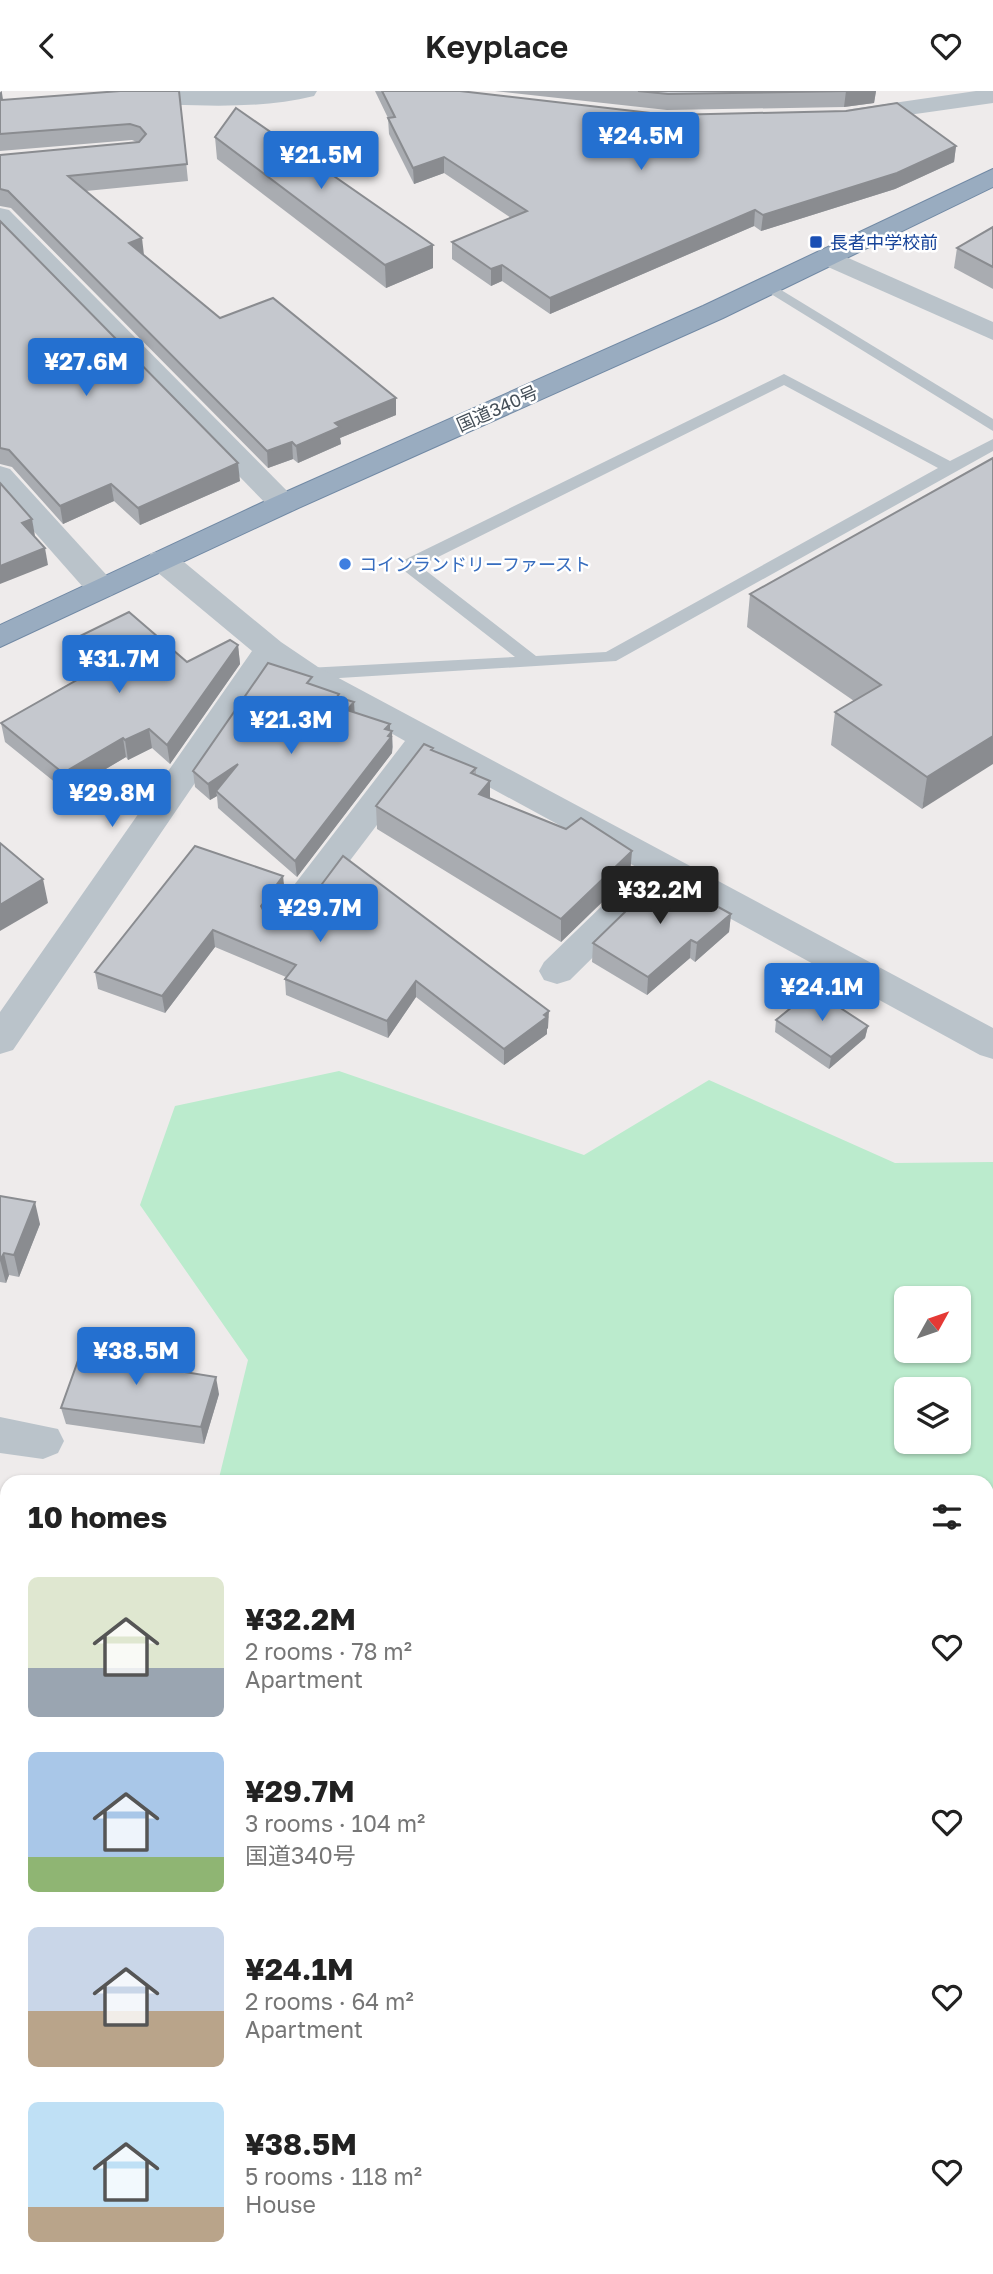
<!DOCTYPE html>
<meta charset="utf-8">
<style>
:root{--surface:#fff;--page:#f6f6f6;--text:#222;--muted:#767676;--accent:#2470d0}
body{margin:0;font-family:"Golos Text","Noto Sans JP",sans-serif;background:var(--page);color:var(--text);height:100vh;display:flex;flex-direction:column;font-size:26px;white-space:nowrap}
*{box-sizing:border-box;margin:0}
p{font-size:23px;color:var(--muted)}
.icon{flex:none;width:38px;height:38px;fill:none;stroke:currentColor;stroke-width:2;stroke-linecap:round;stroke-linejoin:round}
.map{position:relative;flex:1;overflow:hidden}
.details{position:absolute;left:0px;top:1384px;width:994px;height:800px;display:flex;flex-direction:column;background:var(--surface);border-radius:21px 21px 0 0;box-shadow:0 2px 5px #0004}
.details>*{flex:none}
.needle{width:46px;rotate:50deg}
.buttons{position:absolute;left:894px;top:1195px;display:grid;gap:14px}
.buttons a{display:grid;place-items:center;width:77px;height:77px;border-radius:10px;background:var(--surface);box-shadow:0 2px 5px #0004;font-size:35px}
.price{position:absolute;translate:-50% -60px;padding:0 16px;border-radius:7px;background:var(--accent);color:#fff;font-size:23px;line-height:46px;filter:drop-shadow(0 2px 4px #0008)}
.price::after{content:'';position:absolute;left:50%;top:42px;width:21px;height:16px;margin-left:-10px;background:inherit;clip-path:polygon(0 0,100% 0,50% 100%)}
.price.selected{background:#222;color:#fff}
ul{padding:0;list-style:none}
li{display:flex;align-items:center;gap:21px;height:175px;padding:0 28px}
li span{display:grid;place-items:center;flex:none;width:196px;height:140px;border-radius:10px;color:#555}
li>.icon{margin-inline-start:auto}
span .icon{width:84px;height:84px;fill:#fffc;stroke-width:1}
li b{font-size:30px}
h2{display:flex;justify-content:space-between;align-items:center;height:84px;padding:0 28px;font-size:30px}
header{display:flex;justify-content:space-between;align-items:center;height:91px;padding:0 28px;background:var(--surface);font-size:32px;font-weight:600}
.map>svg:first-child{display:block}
.green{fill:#bbebcd;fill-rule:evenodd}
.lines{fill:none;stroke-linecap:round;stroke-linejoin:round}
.trunk-casing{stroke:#7189a4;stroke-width:2}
.service{fill:#bac3ca;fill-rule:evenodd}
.minor{fill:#bac3ca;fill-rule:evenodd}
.trunk{fill:#99acc0;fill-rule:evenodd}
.wall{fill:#a9acb1}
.shaded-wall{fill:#8a8c90}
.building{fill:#c5c8ce;stroke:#8a8c90;stroke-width:2}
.transit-dot{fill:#1a4fb4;stroke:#fff;stroke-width:2.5}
.shop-dot{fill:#3f7fe0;stroke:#fff;stroke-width:2.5}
.labels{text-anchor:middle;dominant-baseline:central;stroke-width:5;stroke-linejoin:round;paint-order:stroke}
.far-transit-label{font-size:18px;fill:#164399;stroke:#fff;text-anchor:start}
.far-street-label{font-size:18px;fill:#454f58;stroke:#fff}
.far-shop-label{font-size:18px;fill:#366cbe;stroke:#fff;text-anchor:start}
</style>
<header><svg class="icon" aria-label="back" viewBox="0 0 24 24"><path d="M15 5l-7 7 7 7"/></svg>Keyplace<svg class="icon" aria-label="heart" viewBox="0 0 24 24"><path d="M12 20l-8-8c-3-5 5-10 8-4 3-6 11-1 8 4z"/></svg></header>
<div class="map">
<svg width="993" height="2183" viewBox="0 0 993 2183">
<rect width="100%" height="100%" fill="#eeebeb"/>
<g class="green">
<path d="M339 980 584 1064 709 989 895 1072 993 1071V2142L987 2141V1391H218L248 1269 140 1114 175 1015ZM906 1208H959V1260H906ZM906 1298H959V1351H906Z"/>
<polygon points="423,2177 811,2177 808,2183 428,2183"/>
</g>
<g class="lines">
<g class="trunk-casing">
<polygon id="trunk" points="993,78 993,96 723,227 294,419 0,556 0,534 272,407 703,215"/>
</g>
<g class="service">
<polygon points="768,191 993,328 993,340 763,198 761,195"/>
<path d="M784 283 950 370 993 348V360L616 570 307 589 298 583 307 577 515 566 402 478V470ZM784 294 938 377 606 561 536 565 420 475Z"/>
</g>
<g class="minor">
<path d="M123 0H317L314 5C255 20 189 13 129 13L120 11 117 6Z"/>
<polygon points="976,0 993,0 993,12 852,32 843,30 840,25 843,20 852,18"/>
<polygon points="0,117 9,119 294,407 298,413 294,419 283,422 272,419 0,140"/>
<polygon points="828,158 993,231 993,249 819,172 815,166 819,160"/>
<polygon points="0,375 10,378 112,490 116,497 112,504 101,507 90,504 0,402"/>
<polygon points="162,460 173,462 281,551 318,576 993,937 993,968 980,964 667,793 570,889 557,893 544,889 539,880 544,871 640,778 430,664 295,842 283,846 271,842 265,833 271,824 405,650 274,576 13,959 0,963 0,921 252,560 151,476 147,469 151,462"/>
<polygon points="0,1326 58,1338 64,1350 58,1362 43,1368 0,1362"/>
<polygon points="0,1658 7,1660 7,1713 0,1711"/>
<polygon points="321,2177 376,2177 378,2183 323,2183"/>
</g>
<use href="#trunk" class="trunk"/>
</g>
<g class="wall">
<polygon points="179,0 188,90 86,100 144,164 220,227 396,307 396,324 340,347 341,353 298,372 293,368 268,377 11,117 0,115 0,64 137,51 132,49 0,60 0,3 2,9"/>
<polygon points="375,0 460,0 668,24 956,55 954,71 895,98 761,140 754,135 550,223 502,190 491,195 452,168 452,151 511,127 444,82 414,93 389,43 388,27"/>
<polygon points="495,0 876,0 874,12 844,16 667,19"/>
<polygon points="215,46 433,154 433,177 386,197 217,68"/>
<polygon points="0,130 240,390 140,434 114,410 63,433 12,376 0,373"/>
<polygon points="993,136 993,198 954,177 957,157"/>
<polygon points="993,367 922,718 831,654 835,621 854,610 747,536 750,503"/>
<polygon points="76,547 187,571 238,554 240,573 170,673 152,657 128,669 126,666 67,701 5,651 1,632 93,579 79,566"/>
<polygon points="313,594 339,603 339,606 354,611 354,621 392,640 393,656 392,662 297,786 218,717 217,705 210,709 195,696 193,680"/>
<polygon points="433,657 433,660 476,677 476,684 490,708 630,784 561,851 377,738 376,715"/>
<polygon points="322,793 548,937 547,938 547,943 504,974 416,906 388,947 286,904 285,888 286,886 215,856 165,922 98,898 95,881 285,802 267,826 268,828 282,832 294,828 322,799"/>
<polygon points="731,823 729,841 695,871 690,867 647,904 592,871 593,852"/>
<polygon points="776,929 868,935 865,947 829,978 775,941"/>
<polygon points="0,1105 40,1133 19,1186 9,1184 6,1192 0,1191"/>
<polygon points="219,1303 204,1353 66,1333 61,1317"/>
</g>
<g class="shaded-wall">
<polygon points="846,0 876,0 874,12 844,16"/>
<polygon points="956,55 954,71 895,98 761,140 763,124"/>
<polygon points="444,66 444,82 414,93 413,77"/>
<polygon points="755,119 754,135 550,223 550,207"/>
<polygon points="142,147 144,164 129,152"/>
<polygon points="433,154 433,177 386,197 385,174"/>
<polygon points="502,174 502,190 491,195 491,178"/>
<polygon points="396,307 396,324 340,347 341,353 298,372 296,355 335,332"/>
<polygon points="292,351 293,368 268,377 267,360"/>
<polygon points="238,372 240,390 140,434 138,417"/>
<polygon points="111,393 114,410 63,433 60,415"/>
<polygon points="32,428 35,445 25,450 22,432"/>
<polygon points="45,457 48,474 0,493 0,475"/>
<polygon points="238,554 240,573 170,673 167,654"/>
<polygon points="354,611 355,627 347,619"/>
<polygon points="390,633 390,643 392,640 392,662 297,786 295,770"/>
<polygon points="149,638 152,657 128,669 125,649"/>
<polygon points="993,645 993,673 922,718 927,686"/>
<polygon points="123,647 126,666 67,701 63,682"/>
<polygon points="238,673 216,700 217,705 210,709 208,693"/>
<polygon points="490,690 490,713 479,703"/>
<polygon points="632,760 630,784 561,851 561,828"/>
<polygon points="283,785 285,802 263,832 261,815"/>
<polygon points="43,788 48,812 0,840 0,814"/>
<polygon points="731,823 729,841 695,871 697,852"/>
<polygon points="213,839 215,856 165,922 162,905"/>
<polygon points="691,849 690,867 647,904 648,886"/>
<polygon points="416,890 416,906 388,947 387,930"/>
<polygon points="549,920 548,937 547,938 547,943 504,974 504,958"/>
<polygon points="868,935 865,947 829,978 831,966"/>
<polygon points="35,1111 40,1133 19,1186 14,1164"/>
<polygon points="4,1162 9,1184 6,1192 0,1169"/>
<polygon points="146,1259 149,1276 141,1274"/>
<polygon points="216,1286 219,1303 204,1353 201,1336"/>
</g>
<g class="building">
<polygon points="120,0 179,0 187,73 68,85 142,147 129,152 220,227 273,207 396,307 335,332 340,336 296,355 292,351 267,360 8,100 0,98 0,64 139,51 146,43 140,36 130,33 0,43 0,3 1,2 2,9"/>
<polygon points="382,0 460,0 668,24 846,20 897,12 956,55 897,82 763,124 755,119 550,207 502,174 491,178 452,151 527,120 444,66 413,77 388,27 395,26"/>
<polygon points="638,0 848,0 668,3"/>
<polygon points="236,17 433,154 385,174 215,46"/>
<polygon points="0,130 238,372 138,417 111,393 60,415 9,359 0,357"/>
<polygon points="993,136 993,176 957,157"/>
<polygon points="993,367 993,645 927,686 835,621 881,594 750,503"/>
<polygon points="0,392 32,428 22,432 45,457 0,475"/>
<polygon points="129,521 187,571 230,549 238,554 167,654 149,638 125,649 123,647 63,682 1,632 105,573 76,547"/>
<polygon points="268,572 312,586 307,592 339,603 337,606 354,611 347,619 390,633 385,638 392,640 388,645 391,646 295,770 216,700 238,673 208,693 193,680"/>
<polygon points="424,653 433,657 431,659 476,677 471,682 490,690 479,703 566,738 581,727 632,760 561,828 376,715"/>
<polygon points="0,752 43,788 0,814"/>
<polygon points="195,755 283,785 261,815 268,828 282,832 294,828 318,797 332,802 322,793 343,765 549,920 544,924 547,926 504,958 416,890 387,930 285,888 296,874 213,839 162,905 95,881"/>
<polygon points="662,785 731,823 697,852 691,849 648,886 593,852"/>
<polygon points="813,899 868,935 831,966 776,929"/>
<polygon points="0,1105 35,1111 14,1164 4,1162 0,1169"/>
<polygon points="85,1250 146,1259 141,1274 216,1286 201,1336 61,1317"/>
</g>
<rect class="transit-dot" x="809" y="144" width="14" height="14" rx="3.5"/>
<circle class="shop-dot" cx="345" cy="473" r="7"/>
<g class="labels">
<g class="far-transit-label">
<text x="830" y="151">長者中学校前</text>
</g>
<g class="far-street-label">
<text transform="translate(497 317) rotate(-24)">国道340号</text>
</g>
<g class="far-shop-label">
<text x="359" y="473">コインランドリーファースト</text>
</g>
</g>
</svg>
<div class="buttons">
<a><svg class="needle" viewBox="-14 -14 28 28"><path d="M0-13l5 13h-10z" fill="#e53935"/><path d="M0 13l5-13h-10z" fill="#767676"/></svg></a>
<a><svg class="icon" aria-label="layers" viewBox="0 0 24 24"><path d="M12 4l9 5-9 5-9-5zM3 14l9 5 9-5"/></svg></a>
</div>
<b class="price" style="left:641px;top:81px">¥24.5M</b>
<b class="price" style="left:321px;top:100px">¥21.5M</b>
<b class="price" style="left:86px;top:307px">¥27.6M</b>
<b class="price" style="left:119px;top:604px">¥31.7M</b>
<b class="price" style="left:291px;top:665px">¥21.3M</b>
<b class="price" style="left:112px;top:738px">¥29.8M</b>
<b class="price selected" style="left:660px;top:835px">¥32.2M</b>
<b class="price" style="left:320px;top:853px">¥29.7M</b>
<b class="price" style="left:822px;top:932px">¥24.1M</b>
<b class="price" style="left:136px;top:1296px">¥38.5M</b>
<section class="details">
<h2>10 homes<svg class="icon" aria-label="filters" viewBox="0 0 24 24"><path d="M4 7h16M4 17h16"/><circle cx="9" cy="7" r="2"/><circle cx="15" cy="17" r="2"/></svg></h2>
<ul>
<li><span style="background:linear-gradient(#dfe7d0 65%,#9aa5b1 0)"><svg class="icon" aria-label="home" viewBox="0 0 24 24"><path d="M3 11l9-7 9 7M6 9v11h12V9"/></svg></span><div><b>¥32.2M</b><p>2 rooms · 78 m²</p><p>Apartment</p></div><svg class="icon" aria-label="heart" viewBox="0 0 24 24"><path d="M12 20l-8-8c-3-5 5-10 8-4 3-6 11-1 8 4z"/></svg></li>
<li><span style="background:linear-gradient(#a9c7e8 75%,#8fb573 0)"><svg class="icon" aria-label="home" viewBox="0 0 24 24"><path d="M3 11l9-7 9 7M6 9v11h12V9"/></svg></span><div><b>¥29.7M</b><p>3 rooms · 104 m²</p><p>国道340号</p></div><svg class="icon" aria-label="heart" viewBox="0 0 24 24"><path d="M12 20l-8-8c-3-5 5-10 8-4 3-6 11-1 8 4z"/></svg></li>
<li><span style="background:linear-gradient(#c9d6e8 60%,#b9a48a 0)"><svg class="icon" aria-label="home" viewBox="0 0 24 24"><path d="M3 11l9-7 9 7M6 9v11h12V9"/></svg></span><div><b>¥24.1M</b><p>2 rooms · 64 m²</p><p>Apartment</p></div><svg class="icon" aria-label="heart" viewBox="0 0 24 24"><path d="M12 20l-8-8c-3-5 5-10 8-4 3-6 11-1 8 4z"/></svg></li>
<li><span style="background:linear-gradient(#bfe0f5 75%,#b9a48a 0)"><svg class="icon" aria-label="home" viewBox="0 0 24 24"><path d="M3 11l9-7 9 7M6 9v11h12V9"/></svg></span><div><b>¥38.5M</b><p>5 rooms · 118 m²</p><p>House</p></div><svg class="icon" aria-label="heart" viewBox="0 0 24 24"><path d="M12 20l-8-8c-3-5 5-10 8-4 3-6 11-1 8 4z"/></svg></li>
</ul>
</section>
</div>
